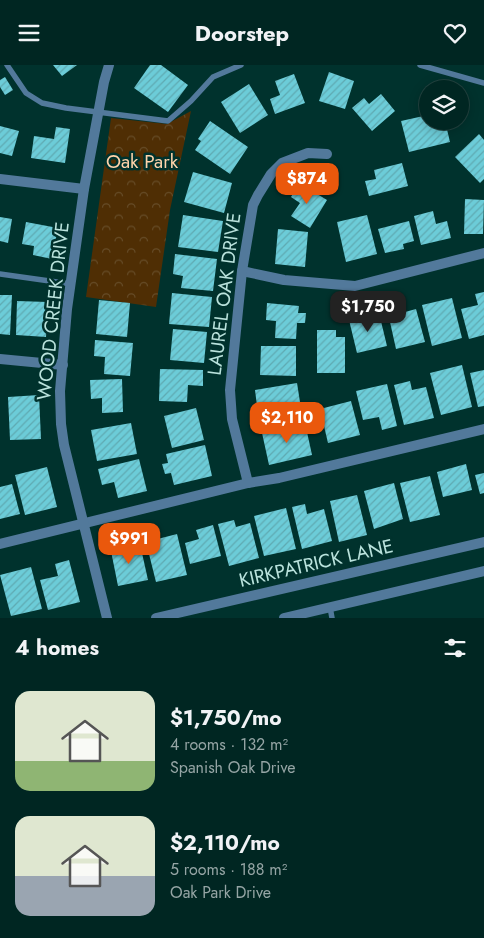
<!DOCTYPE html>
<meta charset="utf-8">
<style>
:root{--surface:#002622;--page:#0e322f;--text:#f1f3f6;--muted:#95a5a5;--line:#224340;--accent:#ea580c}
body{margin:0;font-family:Jost,sans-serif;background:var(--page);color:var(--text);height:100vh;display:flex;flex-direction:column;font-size:19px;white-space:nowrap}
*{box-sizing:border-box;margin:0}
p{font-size:16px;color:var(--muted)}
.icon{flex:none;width:28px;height:28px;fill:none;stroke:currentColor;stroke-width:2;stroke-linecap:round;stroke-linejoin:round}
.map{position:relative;height:553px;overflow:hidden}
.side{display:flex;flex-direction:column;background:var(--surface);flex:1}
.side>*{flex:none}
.fabs{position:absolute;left:419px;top:15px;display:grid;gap:10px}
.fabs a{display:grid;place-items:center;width:50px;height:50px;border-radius:50%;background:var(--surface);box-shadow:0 2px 12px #0003,0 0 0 1px var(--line);font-size:25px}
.price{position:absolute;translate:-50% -42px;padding:0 11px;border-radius:10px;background:var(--accent);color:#fff;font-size:16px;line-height:32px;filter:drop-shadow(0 1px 2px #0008)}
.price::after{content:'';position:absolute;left:50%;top:30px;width:15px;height:11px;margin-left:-8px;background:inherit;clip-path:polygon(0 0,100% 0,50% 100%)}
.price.selected{background:#222;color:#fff}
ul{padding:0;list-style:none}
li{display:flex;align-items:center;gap:15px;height:125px;padding:0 15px}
li span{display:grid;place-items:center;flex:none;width:140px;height:100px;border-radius:15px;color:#555}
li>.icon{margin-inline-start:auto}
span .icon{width:60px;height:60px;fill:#fffc;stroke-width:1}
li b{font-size:21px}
h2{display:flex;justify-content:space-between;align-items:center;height:60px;padding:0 15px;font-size:21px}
header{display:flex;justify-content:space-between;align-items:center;height:65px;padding:0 15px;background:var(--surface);font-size:22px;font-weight:700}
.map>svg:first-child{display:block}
.park{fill:url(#park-crowns)}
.building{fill:url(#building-hatch)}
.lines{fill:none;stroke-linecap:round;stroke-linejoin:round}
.service{stroke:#52799b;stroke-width:5.5}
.minor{stroke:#52799b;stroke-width:10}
.tertiary{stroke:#52799b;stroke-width:10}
.labels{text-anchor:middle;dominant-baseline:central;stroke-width:5;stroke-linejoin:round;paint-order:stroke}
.park-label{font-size:19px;fill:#ffd3aa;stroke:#00322d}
.street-label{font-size:19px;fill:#bae3dd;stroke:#00322d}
</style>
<header><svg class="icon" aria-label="menu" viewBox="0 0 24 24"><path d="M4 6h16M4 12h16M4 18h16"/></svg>Doorstep<svg class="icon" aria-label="heart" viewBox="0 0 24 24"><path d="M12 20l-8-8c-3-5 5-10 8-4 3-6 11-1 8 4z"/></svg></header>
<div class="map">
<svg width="484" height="553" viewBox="0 0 484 553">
<defs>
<pattern id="park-crowns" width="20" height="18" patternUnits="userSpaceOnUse" patternTransform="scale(1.25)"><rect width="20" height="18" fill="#4f2e04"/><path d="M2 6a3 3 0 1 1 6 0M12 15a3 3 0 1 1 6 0" fill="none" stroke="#664c28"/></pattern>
<pattern id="building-hatch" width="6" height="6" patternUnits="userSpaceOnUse" patternTransform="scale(1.25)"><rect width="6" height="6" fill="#6cccd8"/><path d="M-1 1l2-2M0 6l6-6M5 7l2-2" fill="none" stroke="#5faab2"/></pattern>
</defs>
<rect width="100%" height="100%" fill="#00322d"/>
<polygon class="park" points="191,46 170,145 156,242 86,232 111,53 167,59"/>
<g class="building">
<polygon points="53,0 77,0 62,11"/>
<polygon points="150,0 161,0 188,20 168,47 134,23"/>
<polygon points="329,7 354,16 345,44 319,36"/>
<polygon points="294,9 305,38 275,49 270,34 280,30 275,16"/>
<polygon points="5,12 13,25 5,30 0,22 0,15"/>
<polygon points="249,19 268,50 240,68 221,37"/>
<polygon points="381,29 395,46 372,66 352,43 364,33 369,39"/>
<polygon points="428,50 428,56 445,56 450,77 409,87 401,56"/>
<polygon points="210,56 248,82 230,109 195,85 201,76 198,74"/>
<polygon points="0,61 19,66 12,91 0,88"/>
<polygon points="56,62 70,64 65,98 31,93 34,71 54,74"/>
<polygon points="479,69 484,75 484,114 480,118 455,92"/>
<polygon points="402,98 408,121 369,131 365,116 376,114 374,105"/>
<polygon points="193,107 232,118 224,148 184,137"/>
<polygon points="299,118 327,135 310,163 291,151 300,138 291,132"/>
<polygon points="465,134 484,135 483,169 464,169"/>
<polygon points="433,146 436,159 447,156 451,173 421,180 414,151"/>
<polygon points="183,150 223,156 218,187 178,182"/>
<polygon points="367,150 377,189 346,197 337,157"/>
<polygon points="0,152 12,154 8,178 0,176"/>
<polygon points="409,156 414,176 403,179 404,184 385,188 378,164"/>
<polygon points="26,157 58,163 52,194 33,190 34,181 22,179"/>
<polygon points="278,164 308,167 305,202 275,199"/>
<polygon points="175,189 217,194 213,226 181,223 183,211 173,209"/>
<polygon points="484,227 484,270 469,274 461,244 478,240 475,229"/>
<polygon points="172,228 212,232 209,262 169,259"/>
<polygon points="0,230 12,230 10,270 0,269"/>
<polygon points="452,233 462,273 432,281 422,240"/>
<polygon points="99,235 130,238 127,272 96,269"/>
<polygon points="17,236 48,237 46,272 16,270"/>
<polygon points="267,238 299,241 298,248 306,248 305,258 297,258 296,274 275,273 276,256 266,255"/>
<polygon points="404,244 405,247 416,244 425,277 396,284 388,248"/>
<polygon points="379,248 387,281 357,288 349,255"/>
<polygon points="173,264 207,267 204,298 170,295"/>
<polygon points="317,265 336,265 336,272 345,272 345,308 317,308"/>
<polygon points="95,275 133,278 130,311 104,309 105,292 94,291"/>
<polygon points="261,281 296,281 296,311 260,310"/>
<polygon points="462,300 472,342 441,350 430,308"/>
<polygon points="160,304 203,305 203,321 188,320 187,337 159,336"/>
<polygon points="484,305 484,341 478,342 470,308"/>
<polygon points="122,314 123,347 102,348 102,333 91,334 90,315"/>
<polygon points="410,316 412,325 426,322 434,353 404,360 394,320"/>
<polygon points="297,318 302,350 259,357 255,325"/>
<polygon points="387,319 397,361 382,365 379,352 363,355 356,326"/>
<polygon points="39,330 41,374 10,375 8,332"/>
<polygon points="351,336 360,370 328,378 320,344"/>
<polygon points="196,343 204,375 172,383 164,351"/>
<polygon points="131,358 137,389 97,396 91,365"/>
<polygon points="305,358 312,390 269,400 262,368"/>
<polygon points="205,380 212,411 174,420 171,408 165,409 162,399 168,398 166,389"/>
<polygon points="139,394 147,426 118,433 114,417 102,420 98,404"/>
<polygon points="466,399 472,425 443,432 437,407"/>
<polygon points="47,402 57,442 25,450 15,410"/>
<polygon points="484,408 484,428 480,429 475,410"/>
<polygon points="430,411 440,450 410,457 400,418"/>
<polygon points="394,418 403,454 374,464 364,426"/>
<polygon points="12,419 20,449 0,454 0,422"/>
<polygon points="357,430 367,470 339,477 330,436"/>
<polygon points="305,439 307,449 324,444 332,476 302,484 292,442"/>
<polygon points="286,443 296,484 264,491 254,451"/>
<polygon points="234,455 236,462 250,458 259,493 229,501 218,459"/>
<polygon points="213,460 221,491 190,499 185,478 199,474 196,465"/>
<polygon points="177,469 187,510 156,517 146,477"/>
<polygon points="140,479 148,515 118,521 111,486"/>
<polygon points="69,495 80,537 48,545 40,515 58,511 55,499"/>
<polygon points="31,502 42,544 11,551 0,510"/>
</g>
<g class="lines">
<g class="service">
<polyline points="7,0 26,28 42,38 66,43 168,56 191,36 213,12 241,0"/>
<polyline points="420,0 484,18"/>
<polyline points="0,209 71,219"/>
<polyline points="330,542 332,553"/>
</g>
<g class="minor">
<polyline points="0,114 84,124"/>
<polyline points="242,206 284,215 355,221 484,188"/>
<polyline points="0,294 63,300"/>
<polyline points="248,418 232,354 230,325 242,206 253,140 258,130 271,109 282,98 308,88 327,89"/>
<polyline points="0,479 248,418 279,413 484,364"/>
<polyline points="107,553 64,380 61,359 60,326 67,244 84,124 104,17 109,0"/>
</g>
<g class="tertiary">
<polyline points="156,553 484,477"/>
<polyline points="284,553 484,506"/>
</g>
</g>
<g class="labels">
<g class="park-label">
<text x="142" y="96">Oak Park</text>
</g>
<g class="street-label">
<text transform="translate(224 229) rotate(-83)">LAUREL OAK DRIVE</text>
<text transform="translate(53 246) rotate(-84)">WOOD CREEK DRIVE</text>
<text transform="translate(316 498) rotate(-13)">KIRKPATRICK LANE</text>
</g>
</g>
</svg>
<div class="fabs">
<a><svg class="icon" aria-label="layers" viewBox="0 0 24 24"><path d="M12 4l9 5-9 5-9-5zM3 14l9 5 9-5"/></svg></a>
</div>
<b class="price" style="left:307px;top:140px">$874</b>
<b class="price selected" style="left:368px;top:268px">$1,750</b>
<b class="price" style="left:287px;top:379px">$2,110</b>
<b class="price" style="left:129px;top:500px">$991</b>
</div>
<section class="side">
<h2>4 homes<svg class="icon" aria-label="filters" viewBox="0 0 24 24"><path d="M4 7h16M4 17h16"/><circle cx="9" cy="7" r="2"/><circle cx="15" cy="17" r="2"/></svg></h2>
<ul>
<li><span style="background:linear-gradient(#dfe7d0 70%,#8fb573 0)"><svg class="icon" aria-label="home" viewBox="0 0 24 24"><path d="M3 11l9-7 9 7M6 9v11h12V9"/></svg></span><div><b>$1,750/mo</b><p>4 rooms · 132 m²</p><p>Spanish Oak Drive</p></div></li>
<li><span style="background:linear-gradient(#dfe7d0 60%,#9aa5b1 0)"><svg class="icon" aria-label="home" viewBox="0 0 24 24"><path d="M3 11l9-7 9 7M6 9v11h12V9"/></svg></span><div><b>$2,110/mo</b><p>5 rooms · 188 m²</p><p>Oak Park Drive</p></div></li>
</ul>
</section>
